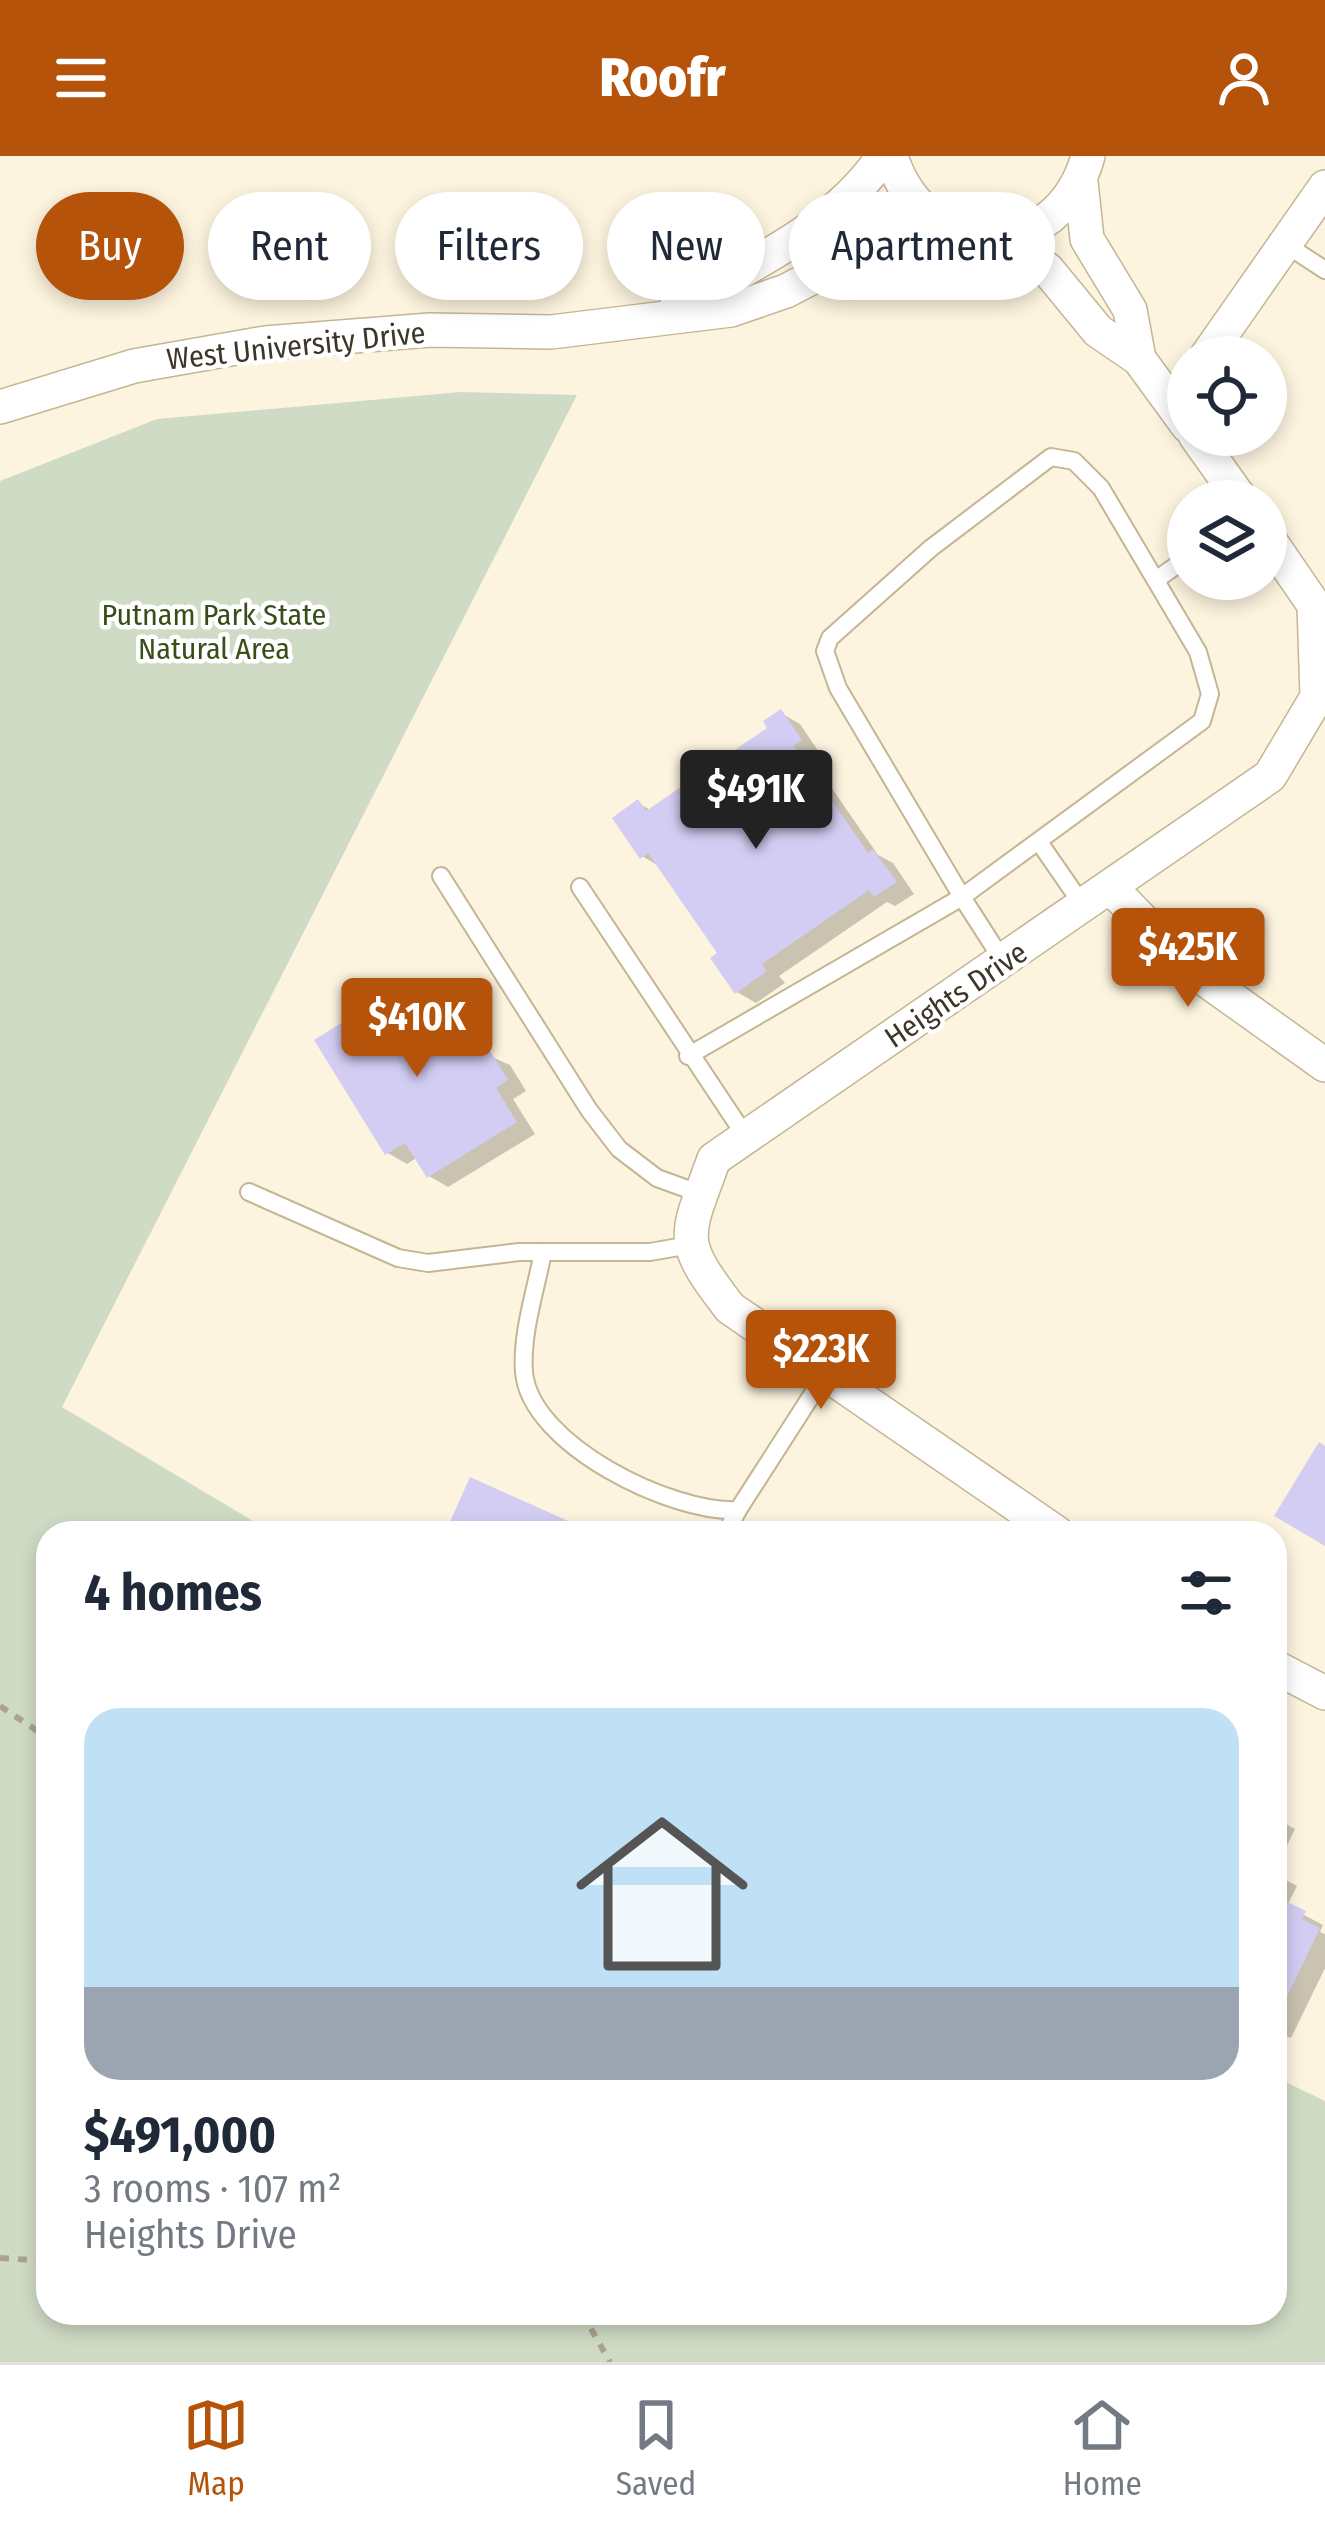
<!DOCTYPE html>
<meta charset="utf-8">
<style>
:root{--surface:#fff;--page:#f2f2f3;--text:#1f2937;--muted:#747a83;--line:#e0e1e3;--accent:#b45309}
body{margin:0;font-family:"Fira Sans Condensed",sans-serif;background:var(--page);color:var(--text);height:100vh;display:flex;flex-direction:column;font-size:45px;white-space:nowrap}
*{box-sizing:border-box;margin:0}
p{font-size:39px;color:var(--muted)}
.icon{flex:none;width:66px;height:66px;fill:none;stroke:currentColor;stroke-width:2;stroke-linecap:round;stroke-linejoin:round}
.map{position:relative;flex:1;overflow:hidden}
.sheet{position:absolute;left:36px;top:1365px;width:1251px;height:804px;display:flex;flex-direction:column;background:var(--surface);border-radius:36px;box-shadow:0 6px 18px #0003}
.sheet>*{flex:none}
.hud{position:absolute;left:36px;top:36px;width:1254px;height:108px;display:flex;gap:24px}
.controls{position:absolute;left:1167px;top:180px;display:grid;gap:24px}
.controls a{display:grid;place-items:center;width:120px;height:120px;border-radius:50%;background:var(--surface);box-shadow:0 6px 18px #0003;font-size:60px}
.price{position:absolute;translate:-50% -102px;padding:0 27px;border-radius:12px;background:var(--accent);color:#fff;font-size:39px;line-height:78px;filter:drop-shadow(0 3px 6px #0008)}
.price::after{content:'';position:absolute;left:50%;top:72px;width:36px;height:27px;margin-left:-18px;background:inherit;clip-path:polygon(0 0,100% 0,50% 100%)}
.price.current{background:#222;color:#fff}
ul{padding:0;list-style:none}
li{display:grid;align-content:center;gap:24px;height:636px;padding:0 48px}
li span{display:grid;place-items:center;height:372px;border-radius:36px;color:#555}
li>.icon{margin-inline-start:auto}
span .icon{width:216px;height:216px;fill:#fffc;stroke-width:1}
li b{font-size:51px}
h2{display:flex;justify-content:space-between;align-items:center;height:144px;padding:0 48px;font-size:51px}
.tag{padding:0 42px;border-radius:54px;background:var(--surface);box-shadow:0 6px 18px #0003;font-size:42px;line-height:108px}
.tag.current{background:var(--accent);color:#fff}
header{display:flex;justify-content:space-between;align-items:center;height:156px;padding:0 48px;background:var(--accent);color:#fff;font-size:54px;font-weight:800}
.menu{display:flex;justify-content:space-around;align-items:center;height:168px;border-top:3px solid var(--line);background:var(--surface);font-size:33px;color:var(--muted)}
.menu a{display:grid;justify-items:center;gap:6px}
.menu .current{color:var(--accent)}
.map>svg:first-child{display:block}
.green{fill:#d0dbc5}
.shadow{fill:#0003}
.building{fill:#d3cdf3}
.lines{fill:none;stroke-linecap:round;stroke-linejoin:round}
.lane-casing{stroke:#c4b593;stroke-width:20}
.street-casing{stroke:#c4b593;stroke-width:36}
.path{stroke:#aba391;stroke-width:6;stroke-dasharray:9 9;stroke-linecap:butt}
.lane{stroke:#fff;stroke-width:16}
.street{stroke:#fff;stroke-width:33}
.labels{text-anchor:middle;dominant-baseline:central;stroke-width:9;stroke-linejoin:round;paint-order:stroke}
.street-label{font-size:30px;fill:#3d3729;stroke:#fff}
.park-label{font-size:30px;fill:#374e19;stroke:#fff}
</style>
<header><svg class="icon" aria-label="menu" viewBox="0 0 24 24"><path d="M4 6h16M4 12h16M4 18h16"/></svg>Roofr<svg class="icon" aria-label="person" viewBox="0 0 24 24"><circle cx="12" cy="8" r="4"/><path d="M4 21q1-7 8-7t8 7"/></svg></header>
<div class="map">
<svg width="1325" height="2206" viewBox="0 0 1325 2206">
<rect width="100%" height="100%" fill="#fdf4df"/>
<polygon class="green" points="461,236 577,239 62,1251 273,1377 48,1377 48,2157 1275,2157 1275,1921 1325,1945 1325,2206 0,2206 0,325 157,263"/>
<g class="shadow">
<polygon points="781,557 800,568 819,596 811,602 878,699 893,707 914,738 895,750 887,746 779,820 785,827 756,847 737,836 721,798 662,712 642,700 638,647 652,655 771,573"/>
<polygon points="414,825 433,836 467,890 510,909 526,935 513,943 535,978 448,1031 429,1020 418,1001 407,1008 388,997"/>
<polygon points="1275,1662 1295,1673 1275,1714"/>
<polygon points="1275,1718 1297,1730 1287,1750 1323,1769 1320,1776 1325,1778 1325,1812 1291,1882 1275,1876"/>
</g>
<g class="building">
<polygon points="781,553 802,584 794,590 868,697 873,693 897,726 874,741 869,734 762,808 767,815 735,838 710,802 717,797 648,697 640,703 612,662 638,643 646,655 767,572 763,565"/>
<polygon points="414,822 458,892 471,884 481,900 490,895 508,924 496,932 517,966 427,1022 405,987 385,999 314,884"/>
<polygon points="1319,1286 1325,1290 1325,1390 1274,1360"/>
<polygon points="470,1321 595,1377 445,1377"/>
<polygon points="1275,1740 1306,1755 1302,1763 1320,1772 1275,1866"/>
</g>
<g class="lines">
<g class="lane-casing">
<g id="lane">
<polyline points="1285,88 1325,114"/>
<polyline points="1156,424 1188,401"/>
<polyline points="1039,686 1084,751"/>
<polyline points="441,720 589,954 619,993 657,1022 701,1038"/>
<polyline points="580,731 746,981"/>
<polyline points="688,900 962,741 1202,565 1210,538 1198,496 1101,332 1074,305 1051,301 931,392 830,482 825,495 838,532 962,741 1003,805"/>
<polyline points="249,1036 398,1102 428,1107 519,1096 650,1096 690,1089"/>
<path d="M543 1096C536 1133 521 1178 524 1216 530 1289 673 1358 738 1354L826 1217"/>
<polyline points="726,1377 738,1354"/>
</g>
</g>
<g class="street-casing">
<g id="street">
<path d="M891 0C924 107 1058 110 1088 0"/>
<polyline points="1081,26 1087,83 1130,154 1139,203"/>
<polyline points="996,84 1047,113 1098,175 1139,203 1188,270"/>
<path d="M675 153C748 109 835 73 883 0"/>
<polyline points="1206,201 1325,31"/>
<polyline points="0,251 134,210 265,187 430,174 551,176 731,154 786,135 892,80 944,71"/>
<polyline points="1195,279 1242,345"/>
<polyline points="1112,733 1189,812 1325,909"/>
<path d="M1057 1377 730 1152C677 1083 685 1083 714 1003L1270 620 1317 541 1314 449 1266 379"/>
<polyline points="1275,1511 1325,1537"/>
</g>
</g>
<g class="path">
<polyline points="0,1550 48,1582"/>
<polyline points="0,2102 48,2105"/>
<polyline points="419,2157 443,2164 474,2157"/>
<polyline points="582,2157 610,2206"/>
</g>
<use href="#lane" class="lane"/>
<use href="#street" class="street"/>
</g>
<g class="labels">
<g class="street-label">
<text transform="translate(296 190) rotate(-6)">West University Drive</text>
<text transform="translate(956 839) rotate(-34)">Heights Drive</text>
</g>
<g class="park-label">
<text x="214" y="459">Putnam Park State<tspan x="214" dy="34">Natural Area</tspan></text>
</g>
</g>
</svg>
<div class="controls">
<a><svg class="icon" aria-label="locate" viewBox="0 0 24 24"><circle cx="12" cy="12" r="6"/><path d="M12 2v4M12 18v4M2 12h4M18 12h4"/></svg></a>
<a><svg class="icon" aria-label="layers" viewBox="0 0 24 24"><path d="M12 4l9 5-9 5-9-5zM3 14l9 5 9-5"/></svg></a>
</div>
<b class="price current" style="left:756px;top:696px">$491K</b>
<b class="price" style="left:1188px;top:854px">$425K</b>
<b class="price" style="left:417px;top:924px">$410K</b>
<b class="price" style="left:821px;top:1256px">$223K</b>
<div class="hud">
<a class="tag current">Buy</a>
<a class="tag">Rent</a>
<a class="tag">Filters</a>
<a class="tag">New</a>
<a class="tag">Apartment</a>
</div>
<section class="sheet">
<h2>4 homes<svg class="icon" aria-label="filters" viewBox="0 0 24 24"><path d="M4 7h16M4 17h16"/><circle cx="9" cy="7" r="2"/><circle cx="15" cy="17" r="2"/></svg></h2>
<ul>
<li><span style="background:linear-gradient(#bfe0f5 75%,#9aa5b1 0)"><svg class="icon" aria-label="home" viewBox="0 0 24 24"><path d="M3 11l9-7 9 7M6 9v11h12V9"/></svg></span><div><b>$491,000</b><p>3 rooms · 107 m²</p><p>Heights Drive</p></div></li>
</ul>
</section>
</div>
<nav class="menu">
<a class="current"><svg class="icon" aria-label="map" viewBox="0 0 24 24"><path d="M3 6l6-2 6 2 6-2v14l-6 2-6-2-6 2zM9 4v14M15 6v14"/></svg>Map</a>
<a><svg class="icon" aria-label="saved" viewBox="0 0 24 24"><path d="M7 4h10v16l-5-4-5 4z"/></svg>Saved</a>
<a><svg class="icon" aria-label="home" viewBox="0 0 24 24"><path d="M3 11l9-7 9 7M6 9v11h12V9"/></svg>Home</a>
</nav>
